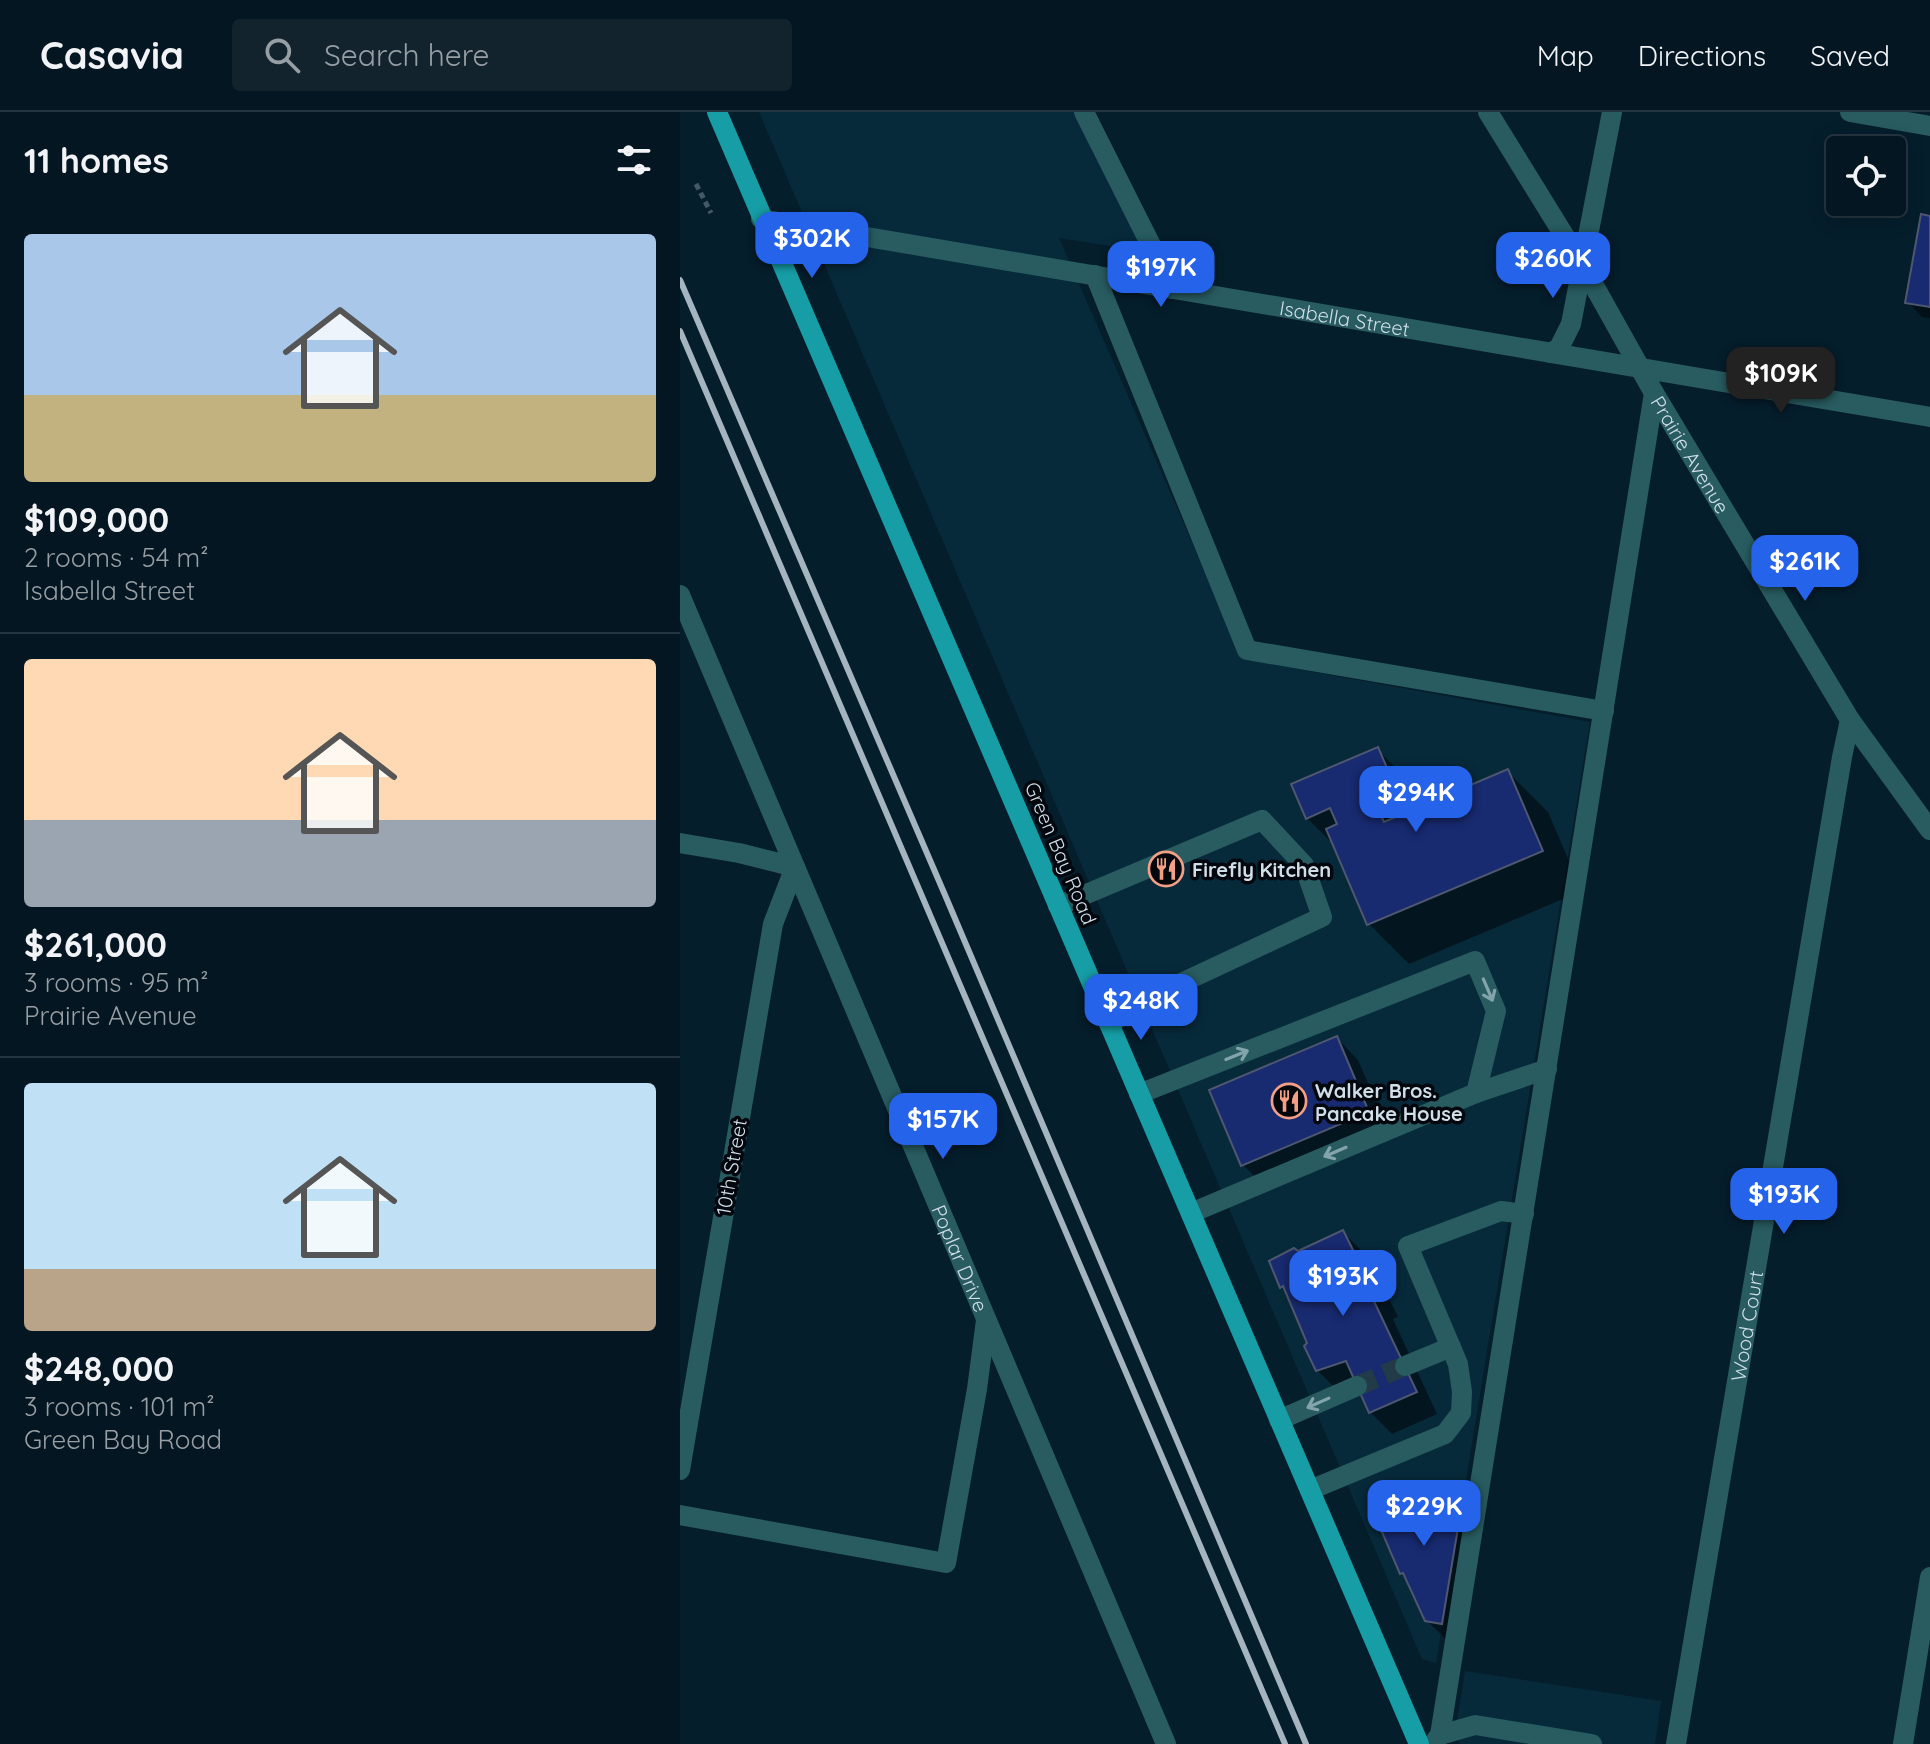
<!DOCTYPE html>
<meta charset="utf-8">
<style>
:root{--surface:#041621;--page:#12232e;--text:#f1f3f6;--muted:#979fa5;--line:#25353f;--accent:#2563eb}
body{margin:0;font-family:Quicksand,sans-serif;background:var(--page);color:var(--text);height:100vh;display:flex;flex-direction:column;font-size:30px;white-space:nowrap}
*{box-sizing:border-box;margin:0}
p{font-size:26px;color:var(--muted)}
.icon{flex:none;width:44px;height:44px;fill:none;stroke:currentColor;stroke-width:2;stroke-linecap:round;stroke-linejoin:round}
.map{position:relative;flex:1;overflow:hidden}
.side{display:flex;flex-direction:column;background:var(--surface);width:680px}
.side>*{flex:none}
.tools{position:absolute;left:1146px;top:24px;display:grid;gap:16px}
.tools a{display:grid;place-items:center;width:80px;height:80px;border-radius:8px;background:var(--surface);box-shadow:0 4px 20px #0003,0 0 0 2px var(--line);font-size:40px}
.price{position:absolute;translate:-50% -68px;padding:0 18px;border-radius:16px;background:var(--accent);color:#fff;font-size:26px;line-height:52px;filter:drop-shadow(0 2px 4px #0008)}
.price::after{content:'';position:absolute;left:50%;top:48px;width:24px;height:18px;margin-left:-12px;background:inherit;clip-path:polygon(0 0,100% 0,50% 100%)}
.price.active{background:#222;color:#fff}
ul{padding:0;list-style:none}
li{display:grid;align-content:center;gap:16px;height:424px;padding:0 24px}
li+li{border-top:2px solid var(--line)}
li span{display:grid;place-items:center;height:248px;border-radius:8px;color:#555}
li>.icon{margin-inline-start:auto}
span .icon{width:144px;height:144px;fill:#fffc;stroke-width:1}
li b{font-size:34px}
h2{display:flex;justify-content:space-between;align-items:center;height:96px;padding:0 24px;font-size:34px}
header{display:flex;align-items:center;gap:48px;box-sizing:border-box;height:112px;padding:0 40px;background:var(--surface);border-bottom:2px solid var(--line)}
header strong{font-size:38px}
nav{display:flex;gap:44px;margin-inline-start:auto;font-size:28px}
.search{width:560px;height:72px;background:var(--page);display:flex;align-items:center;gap:20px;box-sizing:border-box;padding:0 28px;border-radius:8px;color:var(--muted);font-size:30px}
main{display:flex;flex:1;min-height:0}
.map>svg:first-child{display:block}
.built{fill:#072a3b}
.shadow{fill:#0007}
.building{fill:#182a70;stroke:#4e576f;stroke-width:2}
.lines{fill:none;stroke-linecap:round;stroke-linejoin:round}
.minor-tunnel{stroke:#233b48;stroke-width:20;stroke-dasharray:20 10;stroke-linecap:butt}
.path{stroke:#435966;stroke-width:5;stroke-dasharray:6 4;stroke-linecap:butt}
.minor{stroke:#285c60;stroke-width:20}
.major{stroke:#169da6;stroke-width:20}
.rail{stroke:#a4b5c0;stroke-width:6}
.oneway{stroke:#84a4ab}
.labels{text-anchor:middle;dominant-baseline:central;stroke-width:7;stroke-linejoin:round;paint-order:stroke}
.street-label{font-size:20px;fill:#d0dee8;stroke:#01070d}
.poi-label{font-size:20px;font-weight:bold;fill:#d0dee8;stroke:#01070d;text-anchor:start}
</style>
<header>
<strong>Casavia</strong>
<div class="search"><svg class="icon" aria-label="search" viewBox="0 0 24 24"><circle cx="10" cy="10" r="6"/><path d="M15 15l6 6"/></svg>Search here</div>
<nav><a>Map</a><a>Directions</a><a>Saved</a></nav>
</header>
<main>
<section class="side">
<h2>11 homes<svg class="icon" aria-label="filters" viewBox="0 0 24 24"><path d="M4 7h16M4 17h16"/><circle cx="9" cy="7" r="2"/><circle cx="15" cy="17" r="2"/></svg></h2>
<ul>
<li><span style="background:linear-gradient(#a9c7e8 65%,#c2b280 0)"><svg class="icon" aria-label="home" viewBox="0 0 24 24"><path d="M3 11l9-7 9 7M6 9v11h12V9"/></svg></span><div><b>$109,000</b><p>2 rooms · 54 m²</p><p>Isabella Street</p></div></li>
<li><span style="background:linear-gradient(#ffd9b3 65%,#9aa5b1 0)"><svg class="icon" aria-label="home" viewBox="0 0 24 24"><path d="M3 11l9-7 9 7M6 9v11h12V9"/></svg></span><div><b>$261,000</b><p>3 rooms · 95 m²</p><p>Prairie Avenue</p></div></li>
<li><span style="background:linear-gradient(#bfe0f5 75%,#b9a48a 0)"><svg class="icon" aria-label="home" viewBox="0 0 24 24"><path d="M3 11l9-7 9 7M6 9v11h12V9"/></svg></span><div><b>$248,000</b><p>3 rooms · 101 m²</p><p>Green Bay Road</p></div></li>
</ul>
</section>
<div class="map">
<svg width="1250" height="1632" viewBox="0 0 1250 1632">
<rect width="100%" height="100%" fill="#051e2c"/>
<g class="built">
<polygon points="79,0 408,0 481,142 379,126 563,547 910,610 756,1551 742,1547"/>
<polygon points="785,1559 981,1589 975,1632 780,1632 775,1621"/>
</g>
<g class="shadow">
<polygon points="1250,106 1250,206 1242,205 1228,190"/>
<polygon points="698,638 738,678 745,695 828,660 868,700 902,779 729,852 689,812 655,734 627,706"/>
<polygon points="657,926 678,948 710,1022 585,1075 563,1053 531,979"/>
<polygon points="663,1120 685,1142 699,1171 705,1178 718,1205 713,1207 757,1302 712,1322 690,1300 679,1273 659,1280 637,1258 629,1231 608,1181 602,1175 617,1141"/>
<polygon points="783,1382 805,1404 769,1530 746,1508 729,1469 721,1461 717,1393 725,1400"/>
</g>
<g class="building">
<polygon points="1241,102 1250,104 1250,195 1225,191"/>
<polygon points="698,635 714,672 692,682 704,710 828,657 863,739 687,813 646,717 657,712 650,696 626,707 611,672"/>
<polygon points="657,924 689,1000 561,1054 529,978"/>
<polygon points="663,1118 682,1156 684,1153 698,1183 692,1185 737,1280 689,1301 666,1249 636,1259 624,1234 627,1231 603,1174 600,1176 589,1149 614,1136 618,1139"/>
<polygon points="773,1379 784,1380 762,1512 745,1509 723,1461 720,1462 693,1399 718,1390 723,1399"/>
</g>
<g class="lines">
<polyline class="minor-tunnel" points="677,1274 725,1254"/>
<polyline class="path" points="16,72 31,101"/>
<g class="minor">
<polyline points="404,0 493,177"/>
<path id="s1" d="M808 0 903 154 974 281 1170 608 1250 718"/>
<polyline points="1170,0 1250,14"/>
<path id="s2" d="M81 107 1250 305"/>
<polyline points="415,163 567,538 924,599"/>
<polyline points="870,241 879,236 891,212 932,0"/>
<path id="s3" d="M0 483 486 1632"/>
<polyline points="0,731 59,741 115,755 93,812 0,1358"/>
<polyline points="378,794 582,708 624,753 642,805 482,880 429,912"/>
<polyline points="796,981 867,957"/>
<polyline points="459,982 795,849 816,899 796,981 511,1101"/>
<polyline points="725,1254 771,1235"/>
<polyline points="599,1308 677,1274"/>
<polyline points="630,1378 765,1322 781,1301 782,1280 778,1252 728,1134 821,1099 844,1102"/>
<polyline points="0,1403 266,1451 297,1277 306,1208"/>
<polyline points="760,1623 795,1613 912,1632"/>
<polyline points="753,1632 760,1623 974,281"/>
<path id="s4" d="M996 1632 1162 645 1170 608"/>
<polyline points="1223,1632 1250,1465"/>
</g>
<polyline class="major" points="37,0 739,1632"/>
<g class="rail">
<polyline points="0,168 265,783 626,1632"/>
<polyline points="0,219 605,1632"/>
</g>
</g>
<defs><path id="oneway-shaft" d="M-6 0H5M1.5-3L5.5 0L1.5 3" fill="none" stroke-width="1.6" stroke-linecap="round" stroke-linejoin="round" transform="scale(2)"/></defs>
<g class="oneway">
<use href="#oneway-shaft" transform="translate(808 878) rotate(67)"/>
<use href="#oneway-shaft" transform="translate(557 943) rotate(-22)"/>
<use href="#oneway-shaft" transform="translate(655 1040) rotate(157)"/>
<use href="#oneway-shaft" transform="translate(638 1291) rotate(156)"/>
</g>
<defs>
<g id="restaurant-ring" transform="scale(1.8)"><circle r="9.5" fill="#01070d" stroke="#f39f85" stroke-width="1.5"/><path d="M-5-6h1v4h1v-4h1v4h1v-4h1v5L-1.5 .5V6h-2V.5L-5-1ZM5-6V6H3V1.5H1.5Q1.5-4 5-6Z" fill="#f39f85"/></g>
</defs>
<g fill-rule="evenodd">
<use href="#restaurant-ring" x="486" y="757"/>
<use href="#restaurant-ring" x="609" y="989"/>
</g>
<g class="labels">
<g class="street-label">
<text stroke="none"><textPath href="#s2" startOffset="592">Isabella Street</textPath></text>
<text stroke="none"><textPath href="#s1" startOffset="398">Prairie Avenue</textPath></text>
<text transform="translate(381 741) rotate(67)">Green Bay Road</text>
<text transform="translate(51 1055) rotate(-80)">10th Street</text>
<text stroke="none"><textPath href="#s3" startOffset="720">Poplar Drive</textPath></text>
<text stroke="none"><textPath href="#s4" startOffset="424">Wood Court</textPath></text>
</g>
<g class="poi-label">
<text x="512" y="757">Firefly Kitchen</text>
<text x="635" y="978">Walker Bros.<tspan x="635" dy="23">Pancake House</tspan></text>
</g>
</g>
</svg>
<div class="tools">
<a><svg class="icon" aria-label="locate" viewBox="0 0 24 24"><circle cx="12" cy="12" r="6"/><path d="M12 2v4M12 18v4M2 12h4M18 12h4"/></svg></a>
</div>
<b class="price" style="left:132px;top:168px">$302K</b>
<b class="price" style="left:873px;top:188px">$260K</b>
<b class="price" style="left:481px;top:197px">$197K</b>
<b class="price active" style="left:1101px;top:303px">$109K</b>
<b class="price" style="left:1125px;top:491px">$261K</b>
<b class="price" style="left:736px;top:722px">$294K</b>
<b class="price" style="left:461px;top:930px">$248K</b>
<b class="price" style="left:263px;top:1049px">$157K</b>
<b class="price" style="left:1104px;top:1124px">$193K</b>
<b class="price" style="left:663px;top:1206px">$193K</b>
<b class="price" style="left:744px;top:1436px">$229K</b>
</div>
</main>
